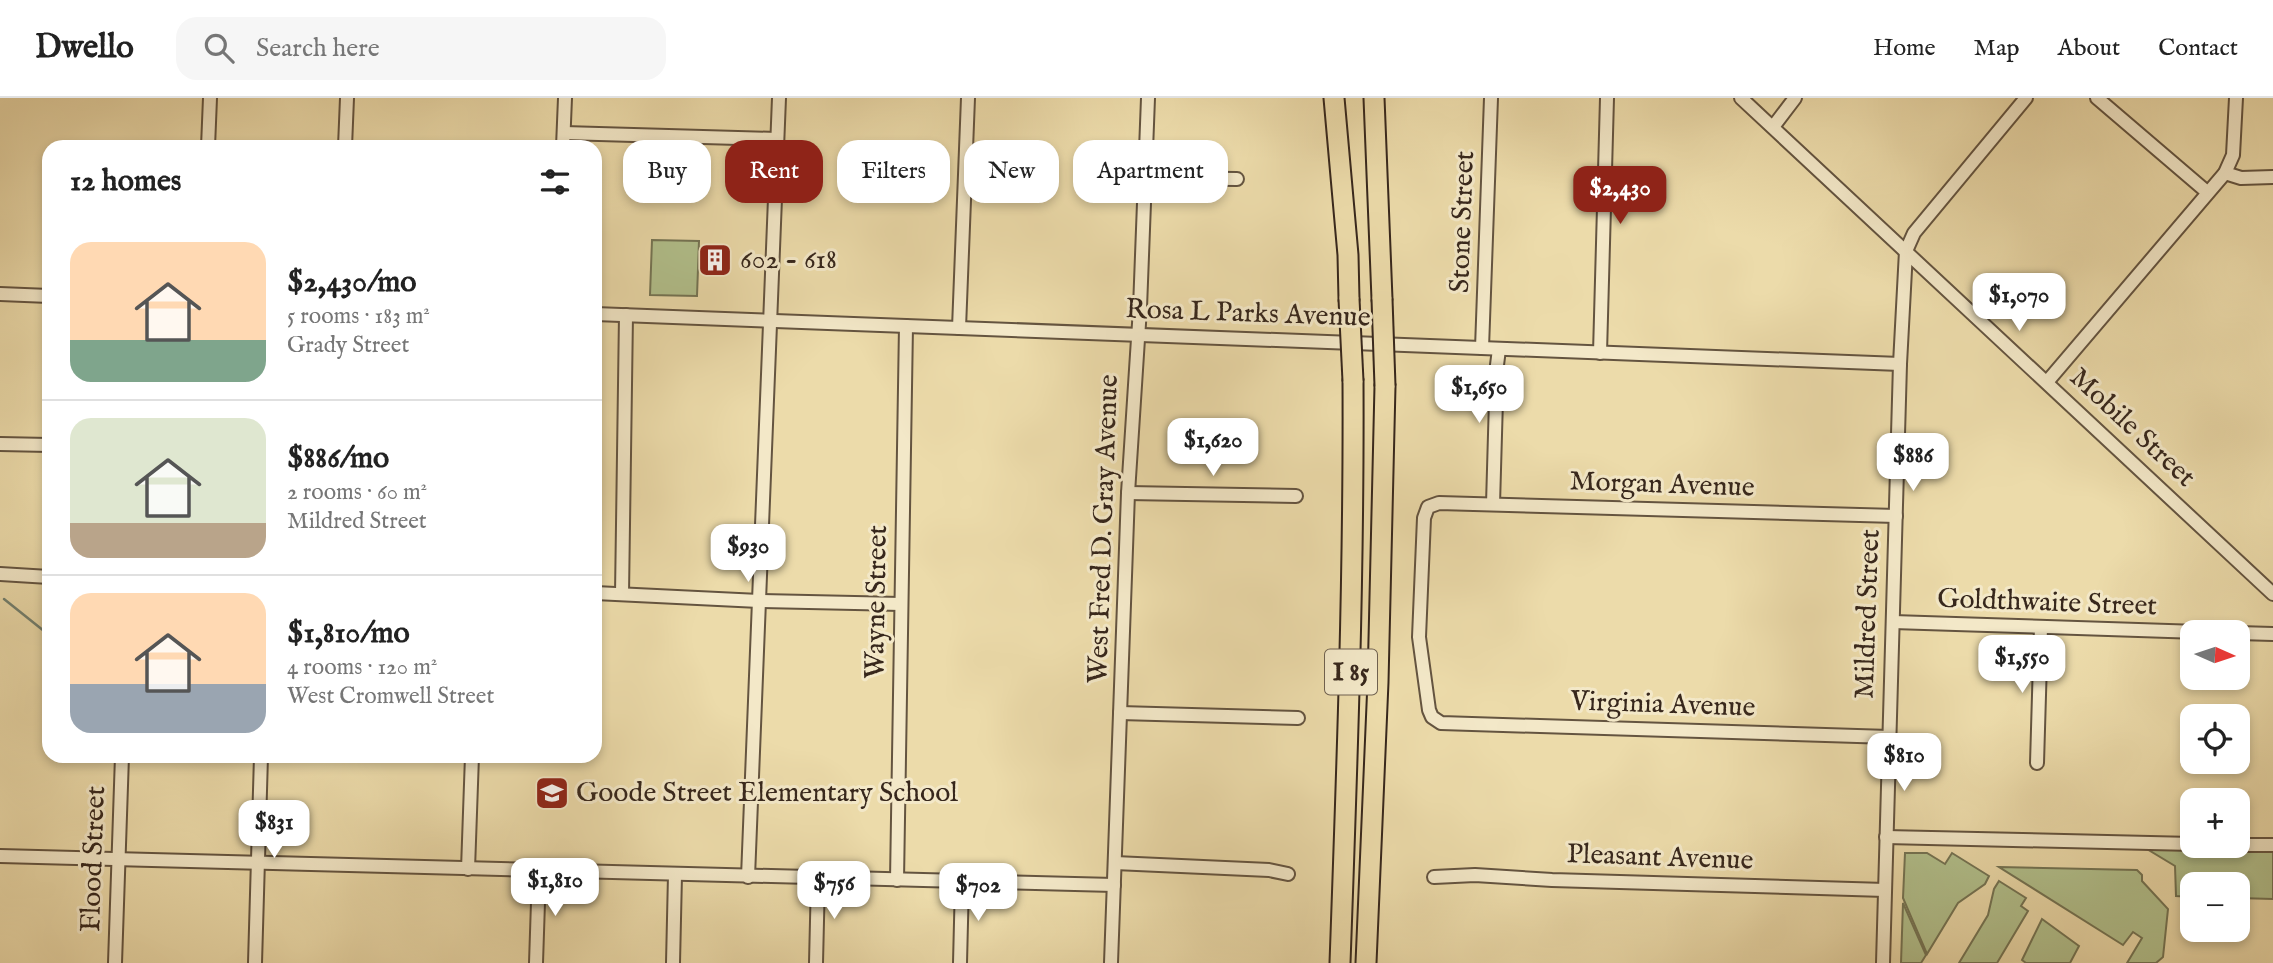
<!DOCTYPE html>
<meta charset="utf-8">
<style>
:root{--surface:#fff;--page:#f6f6f6;--text:#222;--muted:#767676;--line:#e0e0e0;--accent:#8f2418}
body{margin:0;font-family:"IM FELL English",serif;background:var(--page);color:var(--text);height:100vh;display:flex;flex-direction:column;font-size:26px;white-space:nowrap}
*{box-sizing:border-box;margin:0}
p{font-size:23px;color:var(--muted)}
.icon{flex:none;width:38px;height:38px;fill:none;stroke:currentColor;stroke-width:2;stroke-linecap:round;stroke-linejoin:round}
.map{position:relative;flex:1;overflow:hidden}
.sheet{position:absolute;left:42px;top:42px;width:560px;height:623px;display:flex;flex-direction:column;background:var(--surface);border-radius:21px;box-shadow:0 4px 10px #0003}
.sheet>*{flex:none}
.banner{position:absolute;left:623px;top:42px;width:665px;height:63px;display:flex;gap:14px}
.needle{width:46px;rotate:93deg}
.buttons{position:absolute;left:2180px;top:522px;display:grid;gap:14px}
.buttons a{display:grid;place-items:center;width:70px;height:70px;border-radius:14px;background:var(--surface);box-shadow:0 4px 10px #0003;font-size:35px}
.price{position:absolute;translate:-50% -60px;padding:0 16px;border-radius:14px;background:#fff;color:#222;font-size:23px;line-height:46px;filter:drop-shadow(0 2px 4px #0008)}
.price::after{content:'';position:absolute;left:50%;top:42px;width:21px;height:16px;margin-left:-10px;background:inherit;clip-path:polygon(0 0,100% 0,50% 100%)}
.price.on{background:var(--accent);color:#fff}
ul{padding:0;list-style:none}
li{display:flex;align-items:center;gap:21px;height:175px;padding:0 28px}
li+li{border-top:2px solid var(--line)}
li span{display:grid;place-items:center;flex:none;width:196px;height:140px;border-radius:21px;color:#555}
li>.icon{margin-inline-start:auto}
span .icon{width:84px;height:84px;fill:#fffc;stroke-width:1}
li b{font-size:30px}
h2{display:flex;justify-content:space-between;align-items:center;height:84px;padding:0 28px;font-size:30px}
.tag{padding:0 24px;border-radius:21px;background:var(--surface);box-shadow:0 4px 10px #0003;font-size:24px;line-height:63px}
.tag.on{background:var(--accent);color:#fff}
header{display:flex;align-items:center;gap:42px;box-sizing:border-box;height:98px;padding:0 35px;background:var(--surface);border-bottom:2px solid var(--line)}
header strong{font-size:33px}
nav{display:flex;gap:38px;margin-inline-start:auto;font-size:24px}
.search{width:490px;height:63px;background:var(--page);display:flex;align-items:center;gap:18px;box-sizing:border-box;padding:0 24px;border-radius:21px;color:var(--muted);font-size:26px}
.map>svg:first-child{display:block}
.green{fill:#b2c18d;stroke:#747454;stroke-width:2}
.lines{fill:none;stroke-linecap:round;stroke-linejoin:round}
.stream{stroke:#728070;stroke-width:2.5}
.minor-casing{stroke:#645440;stroke-width:16}
.highway-casing{stroke:#37271c;stroke-width:23}
.minor{stroke:#f3e8c8;stroke-width:12}
.highway{stroke:#ecdbaa;stroke-width:19}
.highway-bridge-casing{stroke:#37271c;stroke-width:23;stroke-linecap:butt}
.highway-bridge{stroke:#ecdbaa;stroke-width:19}
.labels{text-anchor:middle;dominant-baseline:central;stroke-width:6;stroke-linejoin:round;paint-order:stroke}
.shield{fill:#f3e8c8;stroke:#6f6150;stroke-width:2}
.shield-label{font-size:26px;font-weight:bold;fill:#37271c}
.street-label{font-size:28px;fill:#37271c;stroke:#f3e8c8}
.poi-label{font-size:28px;fill:#37271c;stroke:#f3e8c8;text-anchor:start}
</style>
<header>
<strong>Dwello</strong>
<div class="search"><svg class="icon" aria-label="search" viewBox="0 0 24 24"><circle cx="10" cy="10" r="6"/><path d="M15 15l6 6"/></svg>Search here</div>
<nav><a>Home</a><a>Map</a><a>About</a><a>Contact</a></nav>
</header>
<div class="map">
<svg width="2273" height="865" viewBox="0 0 2273 865">
<rect width="100%" height="100%" fill="#ecdbaa"/>
<filter id="stains"><feTurbulence type="fractalNoise" baseFrequency=".00286" numOctaves="4"/><feColorMatrix values="0 0 0 0 .2 0 0 0 0 .09 0 0 0 0 .02 0 0 0 .5 -.17"/></filter>
<radialGradient id="worn" r=".72"><stop offset=".6" stop-color="#630" stop-opacity="0"/><stop offset="1" stop-color="#630" stop-opacity=".3"/></radialGradient>
<g class="green">
<polygon points="652,142 699,143 697,198 650,197"/>
<polygon points="2147,751 2273,753 2273,801 2238,800 2238,786 2193,786 2193,799 2176,798 2175,768"/>
<polygon points="1905,755 1927,755 1945,766 1952,755 1989,778 1985,786 1958,805 1927,856 1903,800"/>
<polygon points="1999,769 2137,772 2142,777 2142,783 2168,811 2163,859 2156,865 2127,865 2142,840 2133,834 2123,847"/>
<polygon points="1999,783 2026,800 2021,808 2028,813 1997,865 1959,865 1988,817 1994,791"/>
<polygon points="1903,805 1926,857 1921,865 1901,865"/>
<polygon points="2042,821 2079,848 2070,865 2026,865 2022,862"/>
</g>
<g class="lines">
<polyline class="stream" points="4,501 49,537"/>
<g class="minor-casing">
<g id="minor">
<polyline points="1741,0 2273,496"/>
<polyline points="2097,0 2207,94"/>
<polyline points="1773,29 1795,0"/>
<polyline points="564,35 777,41"/>
<polyline points="208,49 210,0"/>
<polyline points="345,49 347,0"/>
<polyline points="563,49 565,0"/>
<polyline points="2225,75 2241,80 2273,79"/>
<polyline points="1145,80 1237,81"/>
<polyline points="0,196 49,198"/>
<polyline points="595,216 1900,266"/>
<polyline points="959,230 968,0"/>
<polyline points="1482,250 1491,0"/>
<polyline points="1600,255 1607,0"/>
<polyline points="2047,284 2225,75 2233,57 2236,0"/>
<polyline points="0,346 49,347"/>
<polyline points="1128,395 1296,398"/>
<polyline points="1493,406 1497,267 1499,251"/>
<polyline points="0,476 49,479"/>
<polyline points="595,495 759,503 901,506"/>
<polyline points="622,496 626,217"/>
<polyline points="1893,524 2199,534"/>
<polyline points="2238,535 2273,536"/>
<polyline points="1120,615 1298,620"/>
<polyline points="1889,639 1441,625 1432,619 1429,612 1419,539 1424,420 1428,409 1439,405 1896,418"/>
<polyline points="2037,665 2041,529"/>
<polyline points="1886,739 2193,746"/>
<polyline points="2238,747 2273,747"/>
<polyline points="0,758 1114,787"/>
<polyline points="1115,765 1269,772 1288,776"/>
<polyline points="468,771 472,658"/>
<polyline points="748,779 779,0"/>
<polyline points="1434,779 1475,777 1552,782 1885,792"/>
<polyline points="897,782 906,228"/>
<polyline points="115,865 122,658"/>
<polyline points="255,865 261,658"/>
<polyline points="536,865 539,774"/>
<polyline points="673,865 675,777"/>
<polyline points="816,865 818,781"/>
<polyline points="960,865 962,784"/>
<polyline points="1111,865 1128,395 1140,210 1148,0"/>
<polyline points="1883,865 1900,266 1906,153 1914,135 2026,0"/>
</g>
</g>
<g class="highway-casing">
<g id="highway">
<polyline points="1334,0 1348,157 1349,201"/>
<polyline points="1374,0 1382,201"/>
<path d="M1340 865C1347 671 1354 477 1353 283"/>
<polyline points="1366,865 1378,584 1385,288"/>
</g>
</g>
<use href="#minor" class="minor"/>
<use href="#highway" class="highway"/>
<g class="highway-bridge-casing">
<g id="highway-bridge">
<polyline points="1349,201 1353,283"/>
<polyline points="1382,201 1385,288"/>
</g>
</g>
<use href="#highway-bridge" class="highway-bridge"/>
</g>
<defs>
<g id="building-square" transform="scale(1.75)"><rect x="-9" y="-9" width="18" height="18" rx="4" fill="#8f2418" stroke="#f3e8c8"/><path d="M-4-6H4V6H1V3H-1V6H-4ZM-2.5-4.3h1.7v1.8h-1.7ZM.8-4.3h1.7v1.8H.8ZM-2.5-1h1.7V.8h-1.7ZM.8-1h1.7V.8H.8Z" fill="#fff"/></g>
<g id="school-square" transform="scale(1.75)"><rect x="-9" y="-9" width="18" height="18" rx="4" fill="#8f2418" stroke="#f3e8c8"/><path d="M0-5L7-2L0 1L-7-2ZM-4 1L0 2.5L4 1V4Q0 6-4 4Z" fill="#fff"/></g>
</defs>
<g fill-rule="evenodd">
<use href="#building-square" x="715" y="162"/>
<use href="#school-square" x="552" y="695"/>
</g>
<g class="labels">
<rect class="shield" x="1325" y="551.5" width="52" height="45" rx="5"/>
<g class="shield-label">
<text x="1351" y="574">I 85</text>
</g>
<g class="street-label">
<text transform="translate(1463 124) rotate(-88)">Stone Street</text>
<text transform="translate(1248 216) rotate(2)">Rosa L Parks Avenue</text>
<text transform="translate(2132 330) rotate(43)">Mobile Street</text>
<text transform="translate(1662 387) rotate(2)">Morgan Avenue</text>
<text transform="translate(1104 431) rotate(-88)">West Fred D. Gray Avenue</text>
<text transform="translate(877 504) rotate(-89)">Wayne Street</text>
<text transform="translate(2047 505) rotate(2)">Goldthwaite Street</text>
<text transform="translate(1868 516) rotate(-88)">Mildred Street</text>
<text transform="translate(1663 607) rotate(2)">Virginia Avenue</text>
<text transform="translate(1660 760) rotate(2)">Pleasant Avenue</text>
<text transform="translate(94 761) rotate(-88)">Flood Street</text>
</g>
<g class="poi-label">
<text x="740" y="162">602 - 618</text>
<text x="576" y="695">Goode Street Elementary School</text>
</g>
</g>
<rect width="100%" height="100%" filter="url(#stains)"/>
<rect width="100%" height="100%" fill="url(#worn)"/>
</svg>
<div class="buttons">
<a><svg class="needle" viewBox="-14 -14 28 28"><path d="M0-13l5 13h-10z" fill="#e53935"/><path d="M0 13l5-13h-10z" fill="#767676"/></svg></a>
<a><svg class="icon" aria-label="locate" viewBox="0 0 24 24"><circle cx="12" cy="12" r="6"/><path d="M12 2v4M12 18v4M2 12h4M18 12h4"/></svg></a>
<a>+</a>
<a>−</a>
</div>
<b class="price on" style="left:1620px;top:128px">$2,430</b>
<b class="price" style="left:2019px;top:235px">$1,070</b>
<b class="price" style="left:1479px;top:327px">$1,650</b>
<b class="price" style="left:1213px;top:380px">$1,620</b>
<b class="price" style="left:1913px;top:395px">$886</b>
<b class="price" style="left:748px;top:486px">$930</b>
<b class="price" style="left:2022px;top:597px">$1,550</b>
<b class="price" style="left:1904px;top:695px">$810</b>
<b class="price" style="left:274px;top:762px">$831</b>
<b class="price" style="left:555px;top:820px">$1,810</b>
<b class="price" style="left:834px;top:823px">$756</b>
<b class="price" style="left:978px;top:825px">$702</b>
<div class="banner">
<a class="tag">Buy</a>
<a class="tag on">Rent</a>
<a class="tag">Filters</a>
<a class="tag">New</a>
<a class="tag">Apartment</a>
</div>
<section class="sheet">
<h2>12 homes<svg class="icon" aria-label="filters" viewBox="0 0 24 24"><path d="M4 7h16M4 17h16"/><circle cx="9" cy="7" r="2"/><circle cx="15" cy="17" r="2"/></svg></h2>
<ul>
<li><span style="background:linear-gradient(#ffd9b3 70%,#7fa58c 0)"><svg class="icon" aria-label="home" viewBox="0 0 24 24"><path d="M3 11l9-7 9 7M6 9v11h12V9"/></svg></span><div><b>$2,430/mo</b><p>5 rooms · 183 m²</p><p>Grady Street</p></div></li>
<li><span style="background:linear-gradient(#dfe7d0 75%,#b9a48a 0)"><svg class="icon" aria-label="home" viewBox="0 0 24 24"><path d="M3 11l9-7 9 7M6 9v11h12V9"/></svg></span><div><b>$886/mo</b><p>2 rooms · 60 m²</p><p>Mildred Street</p></div></li>
<li><span style="background:linear-gradient(#ffd9b3 65%,#9aa5b1 0)"><svg class="icon" aria-label="home" viewBox="0 0 24 24"><path d="M3 11l9-7 9 7M6 9v11h12V9"/></svg></span><div><b>$1,810/mo</b><p>4 rooms · 120 m²</p><p>West Cromwell Street</p></div></li>
</ul>
</section>
</div>
